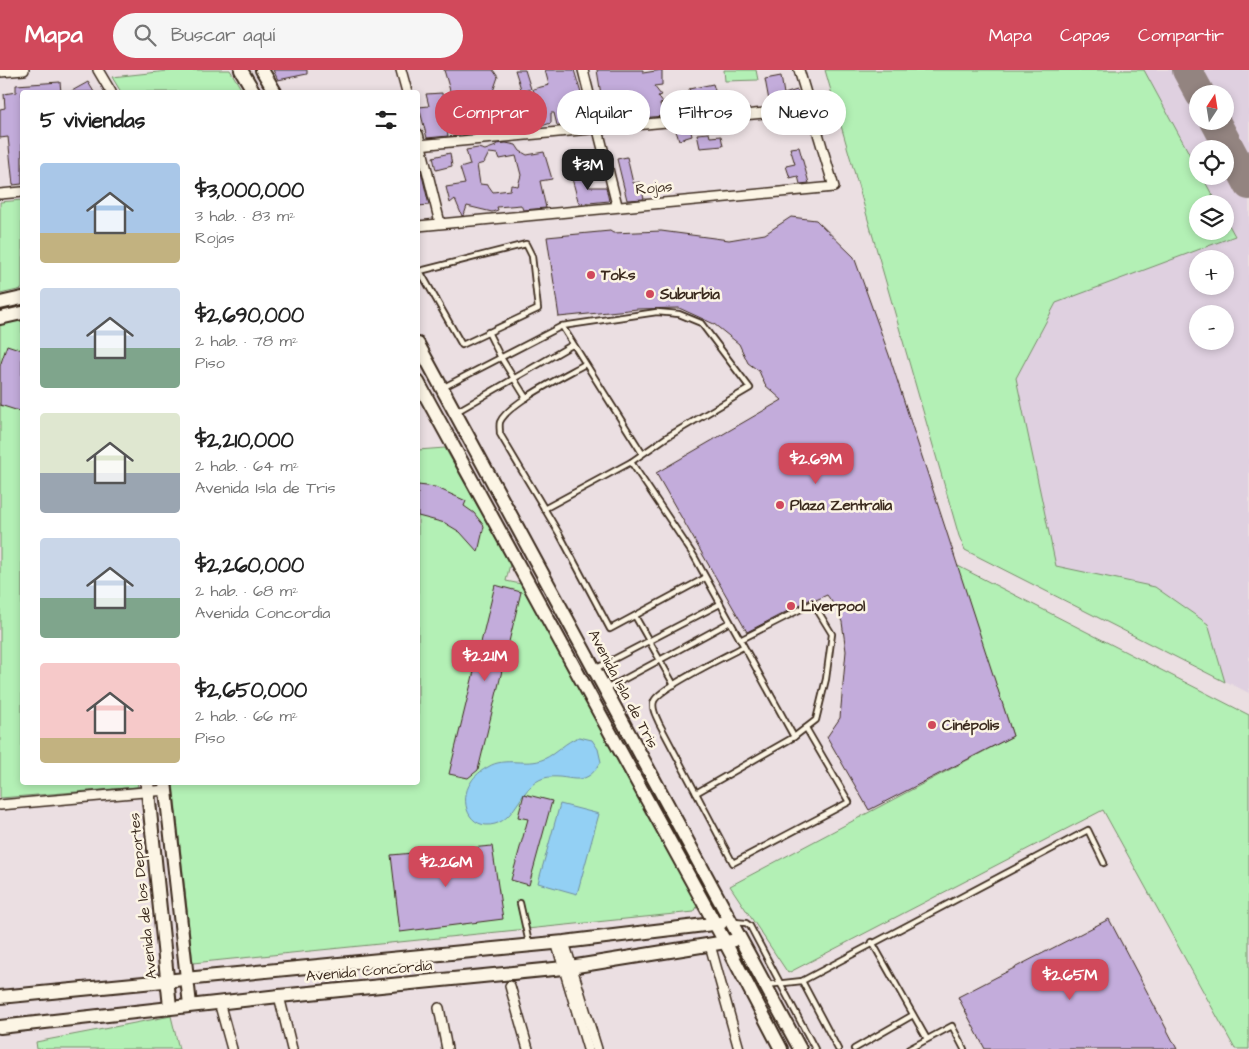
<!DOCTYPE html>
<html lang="es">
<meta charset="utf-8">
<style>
:root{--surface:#fff;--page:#f6f6f6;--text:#222;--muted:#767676;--accent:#d1495b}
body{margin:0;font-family:"Architects Daughter",sans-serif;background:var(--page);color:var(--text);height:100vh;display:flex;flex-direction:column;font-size:19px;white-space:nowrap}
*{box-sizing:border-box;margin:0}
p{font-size:16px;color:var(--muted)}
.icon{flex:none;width:28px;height:28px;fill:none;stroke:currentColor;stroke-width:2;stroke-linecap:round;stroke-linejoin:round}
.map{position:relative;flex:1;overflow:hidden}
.panel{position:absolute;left:20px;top:20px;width:400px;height:695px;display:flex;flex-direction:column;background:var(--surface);border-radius:5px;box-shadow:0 2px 8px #0003}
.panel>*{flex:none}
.top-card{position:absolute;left:435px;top:20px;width:475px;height:45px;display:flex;gap:10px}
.needle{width:32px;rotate:12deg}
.buttons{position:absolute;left:1189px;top:15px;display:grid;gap:10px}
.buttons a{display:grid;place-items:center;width:45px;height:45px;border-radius:50%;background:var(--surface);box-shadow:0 2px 8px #0003;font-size:25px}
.price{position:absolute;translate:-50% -42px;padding:0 11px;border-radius:10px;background:var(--accent);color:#fff;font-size:16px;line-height:32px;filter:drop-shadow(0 1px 2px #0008)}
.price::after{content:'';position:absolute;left:50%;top:30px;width:15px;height:11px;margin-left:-8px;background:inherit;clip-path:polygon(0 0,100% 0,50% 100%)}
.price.on{background:#222;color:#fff}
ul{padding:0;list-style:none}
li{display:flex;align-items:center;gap:15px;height:125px;padding:0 20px}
li span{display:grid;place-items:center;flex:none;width:140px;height:100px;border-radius:5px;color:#555}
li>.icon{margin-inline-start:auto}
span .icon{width:60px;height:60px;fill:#fffc;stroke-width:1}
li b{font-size:21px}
h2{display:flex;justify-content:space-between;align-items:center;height:60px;padding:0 20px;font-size:21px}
.pill{padding:0 18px;border-radius:22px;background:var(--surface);box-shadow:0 2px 8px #0003;font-size:18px;line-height:45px}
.pill.on{background:var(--accent);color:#fff}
header{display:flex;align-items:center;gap:30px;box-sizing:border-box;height:70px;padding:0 25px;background:var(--accent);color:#fff}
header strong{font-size:24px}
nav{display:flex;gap:28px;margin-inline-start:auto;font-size:18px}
.search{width:350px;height:45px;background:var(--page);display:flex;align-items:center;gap:12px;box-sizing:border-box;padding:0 18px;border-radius:28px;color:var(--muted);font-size:19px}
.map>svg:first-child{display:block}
.built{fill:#dfd0e0;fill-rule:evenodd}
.green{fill:#b3f0b5;stroke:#778d6a}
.water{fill:#93d0f4;stroke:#708e9e}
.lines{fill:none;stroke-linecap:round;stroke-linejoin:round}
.taxiway{stroke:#938480;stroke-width:30}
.building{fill:#c3acdb;stroke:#3b2a1e;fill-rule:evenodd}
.lane-casing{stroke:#3b2a1e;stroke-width:8}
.street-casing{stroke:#3b2a1e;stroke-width:12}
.secondary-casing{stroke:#3b2a1e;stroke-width:16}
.lane{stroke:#fcf5e5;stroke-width:4.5}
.street{stroke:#fcf5e5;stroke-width:9}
.secondary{stroke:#fcf5e5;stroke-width:12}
.poi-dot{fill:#d1495b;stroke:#fcf5e5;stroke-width:2}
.labels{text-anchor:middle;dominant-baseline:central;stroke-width:5;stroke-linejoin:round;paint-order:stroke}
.street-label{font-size:15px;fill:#3b2a1e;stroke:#fcf5e5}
.poi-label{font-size:15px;font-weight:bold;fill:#3b2a1e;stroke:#fcf5e5;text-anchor:start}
</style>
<header>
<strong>Mapa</strong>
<div class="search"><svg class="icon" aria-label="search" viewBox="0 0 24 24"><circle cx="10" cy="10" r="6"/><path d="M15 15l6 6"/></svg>Buscar aquí</div>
<nav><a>Mapa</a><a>Capas</a><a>Compartir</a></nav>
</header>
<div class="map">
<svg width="1249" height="979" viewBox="0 0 1249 979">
<rect width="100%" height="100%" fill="#ebdfe2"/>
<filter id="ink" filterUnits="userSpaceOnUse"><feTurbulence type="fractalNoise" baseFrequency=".02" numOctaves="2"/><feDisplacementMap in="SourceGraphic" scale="10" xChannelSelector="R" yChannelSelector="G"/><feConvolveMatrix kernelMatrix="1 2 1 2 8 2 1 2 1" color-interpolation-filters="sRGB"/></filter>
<g filter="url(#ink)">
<path class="built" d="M825 0H1249V623L965 480 959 466ZM1198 24H1225V51H1198ZM1198 79H1225V106H1198ZM1198 134H1225V161H1198ZM1198 189H1225V216H1198ZM1198 244H1225V271H1198Z"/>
<g class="green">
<polygon points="177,0 230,0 243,22 121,22 112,7"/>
<polygon points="724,0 756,0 758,10 725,11"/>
<polygon points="825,0 1144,0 1197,98 1198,106 1202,106 1217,134 1198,134 1198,161 1225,161 1225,148 1235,166 1056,233 1016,308 1056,496 1155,517 1208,554 1225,612 965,480 959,466"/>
<polygon points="22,130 22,219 0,224 0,132"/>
<polygon points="22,247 22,712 137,712 138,717 0,728 0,252"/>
<polygon points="445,378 510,494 506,511 521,514 698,835 694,842 193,893 173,713 418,712 418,380"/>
<polygon points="956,495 1249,645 1249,979 1235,979 1103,740 788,903 730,816 1013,666"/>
<polygon points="171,946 179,979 37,979 36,972"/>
</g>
<g class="water">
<path d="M579 667 592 670 598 679 601 692C583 722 569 702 544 708 521 715 517 748 495 754 469 761 458 731 471 712 474 706 482 700 488 697 505 686 527 697 544 689 557 683 565 672 579 667Z"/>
<polygon points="560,734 599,744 577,824 538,813"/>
</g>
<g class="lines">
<g class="taxiway">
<polyline points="1187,0 1200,24"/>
<polyline points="1215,51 1249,115"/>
</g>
</g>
<g class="building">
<polygon points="273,0 307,0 307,4 278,10"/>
<polygon points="444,0 493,0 498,7 491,27 503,25 503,34 512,30 519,42 512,51 500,52 503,61 494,62 493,58 463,65 453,24 451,24"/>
<polygon points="515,0 525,0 531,19 522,22"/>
<polygon points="545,0 574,0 590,53 557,55 554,43 551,43 551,53 535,58 530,46 541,46 533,19 549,15"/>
<polygon points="597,0 643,0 643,3 662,0 662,15 654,16 661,25 658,26 663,33 660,34 664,46 641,48 638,36 603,37"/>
<polygon points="781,6 784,24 797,20 802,33 770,36 765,9"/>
<polygon points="60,12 61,22 22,22 22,114 13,115 8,67 0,68 0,39 5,38 4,24 16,22 16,15"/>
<polygon points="88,12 94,22 70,22"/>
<polygon points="713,14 717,27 703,31 706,42 695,43 689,19"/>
<polygon points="442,23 448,66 427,68 419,37 429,36 426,24"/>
<polygon points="690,58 692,66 679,70 676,61"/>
<polygon points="709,63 710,67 721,66 723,76 700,78 697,64"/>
<path d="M506 73 516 75 520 81 527 85 544 82 552 109 540 111 546 138 523 140 521 135 497 137 498 140 492 142 467 136 464 145 462 146 455 129 450 133 446 117 465 114 460 98 470 95 466 80 478 78 485 80 496 76V74ZM489 83 498 84 500 89 516 86 521 105 518 116 511 115 510 120 493 122 488 115 480 114 477 95 484 93Z"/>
<polygon points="799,77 809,113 800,114 798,106 790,108 786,96 795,94 790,78"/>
<polygon points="450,83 452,96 436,100 433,87"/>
<polygon points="627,87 633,113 640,112 644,129 627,130 617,89"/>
<polygon points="420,97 429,135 418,136 418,98"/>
<polygon points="587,104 589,117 606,117 609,131 579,134 571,105"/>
<polygon points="791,147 816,150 854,187 889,285 1013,666 869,740 827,667 840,648 846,581 842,552 837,539 827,525 816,530 811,529 747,562 656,403 782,330 765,315 759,301 748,293 739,274 714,254 679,238 638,239 559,247 547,167 610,161 613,163 661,161 729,170 765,164"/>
<polygon points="7,275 22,280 22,342 0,335 0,296"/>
<polygon points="418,415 435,417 466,431 464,436 474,443 484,456 478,482 460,462 445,453 418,446"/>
<polygon points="495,515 521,522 478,700 468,708 449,704"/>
<polygon points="524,724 552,731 529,815 511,810 528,749 518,747"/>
<polygon points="492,776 503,849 400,862 391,785"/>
<polygon points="1109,849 1177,979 985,979 958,927"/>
</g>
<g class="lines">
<g class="lane-casing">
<g id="lane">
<polygon points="526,174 532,186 538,239 462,275 420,201"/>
<polyline points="562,256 642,383"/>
<polyline points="488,262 500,286 526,328"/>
<path d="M585 294C566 305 508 333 500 352 499 355 500 360 500 364L560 465 610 559 705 508"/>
<polyline points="444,317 562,256 657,242 679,244 701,253 750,318 667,367 631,392 544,439"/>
<polyline points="456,342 572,275"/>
<polyline points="631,392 694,486 794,667"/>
<polyline points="635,546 674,615"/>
<path d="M743 577C728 585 659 618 654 631 651 638 656 646 659 653L733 793 849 732 806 658"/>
<polyline points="595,599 720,534"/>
<polyline points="606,619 730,552"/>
<polyline points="696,723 794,667 816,650 826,609 832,564 813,533 740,570"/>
<polyline points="520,833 529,873"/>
<polyline points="734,852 746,853 750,856 815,979"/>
<polyline points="872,872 927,969"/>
<polyline points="802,911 838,979"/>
<polyline points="766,915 802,911 1088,760 1104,793"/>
<polyline points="854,979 913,945"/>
<polyline points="909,979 952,956 964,979"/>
</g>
</g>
<g class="street-casing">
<g id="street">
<polyline points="98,0 111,22"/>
<polyline points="401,0 407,22"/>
<polyline points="583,0 617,135"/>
<polyline points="0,2 24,0"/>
<polyline points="418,64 440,153"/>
<polyline points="418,75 809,39"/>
<polyline points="0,124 22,122"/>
<polyline points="418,156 834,117 799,0"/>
<polyline points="0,735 166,720"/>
<polyline points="556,872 588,979"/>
<polyline points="564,872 597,979"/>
<polyline points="710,875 739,979"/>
<polyline points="510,916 528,979"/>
<polyline points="279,926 292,979"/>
<polyline points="219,932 232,979"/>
<polyline points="439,938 447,979"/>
</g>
</g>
<g class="secondary-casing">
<g id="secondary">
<polyline points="241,0 254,22"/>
<polyline points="262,0 275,22"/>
<polyline points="0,233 22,228"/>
<polyline points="0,248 22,243"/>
<polyline points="418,274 800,979"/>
<polyline points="418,312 725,872 781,979"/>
<polyline points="147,712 170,937"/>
<polyline points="165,712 190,935"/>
<polyline points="0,927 564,872 721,853"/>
<polyline points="0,957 279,926 564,898 732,871"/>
</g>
</g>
<use href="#lane" class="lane"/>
<use href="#street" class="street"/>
<use href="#secondary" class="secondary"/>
</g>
</g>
<g class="poi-dot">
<circle cx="591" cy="205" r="5"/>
<circle cx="650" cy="224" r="5"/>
<circle cx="780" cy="435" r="5"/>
<circle cx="791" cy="536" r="5"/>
<circle cx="932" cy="655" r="5"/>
</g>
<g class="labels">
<g class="street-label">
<text transform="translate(654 118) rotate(-5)">Rojas</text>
<text transform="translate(623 619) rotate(62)">Avenida Isla de Tris</text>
<text transform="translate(143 826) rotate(-96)">Avenida de los Deportes</text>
<text transform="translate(369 901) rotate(-5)">Avenida Concordia</text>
</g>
<g class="poi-label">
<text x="601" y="205">Toks</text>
<text x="660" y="224">Suburbia</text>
<text x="790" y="435">Plaza Zentralia</text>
<text x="801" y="536">Liverpool</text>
<text x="942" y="655">Cinépolis</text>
</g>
</g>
</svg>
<div class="buttons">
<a><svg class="needle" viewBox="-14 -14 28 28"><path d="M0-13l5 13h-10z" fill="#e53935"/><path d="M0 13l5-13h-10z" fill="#767676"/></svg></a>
<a><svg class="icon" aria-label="locate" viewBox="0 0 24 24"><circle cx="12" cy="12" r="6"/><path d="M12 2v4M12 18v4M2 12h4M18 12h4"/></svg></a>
<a><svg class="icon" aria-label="layers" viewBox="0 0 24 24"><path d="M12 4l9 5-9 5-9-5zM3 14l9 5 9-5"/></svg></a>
<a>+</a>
<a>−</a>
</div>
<b class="price on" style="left:588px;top:121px">$3M</b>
<b class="price" style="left:816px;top:415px">$2.69M</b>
<b class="price" style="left:485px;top:612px">$2.21M</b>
<b class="price" style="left:446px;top:818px">$2.26M</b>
<b class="price" style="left:1070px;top:931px">$2.65M</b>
<div class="top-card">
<a class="pill on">Comprar</a>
<a class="pill">Alquilar</a>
<a class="pill">Filtros</a>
<a class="pill">Nuevo</a>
</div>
<section class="panel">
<h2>5 viviendas<svg class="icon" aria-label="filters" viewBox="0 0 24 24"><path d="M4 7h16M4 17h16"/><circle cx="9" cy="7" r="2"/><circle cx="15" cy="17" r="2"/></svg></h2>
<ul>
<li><span style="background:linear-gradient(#a9c7e8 70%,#c2b280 0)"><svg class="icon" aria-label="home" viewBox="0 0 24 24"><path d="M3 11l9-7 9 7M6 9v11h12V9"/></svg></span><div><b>$3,000,000</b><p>3 hab. · 83 m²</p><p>Rojas</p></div></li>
<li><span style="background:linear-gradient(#c9d6e8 60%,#7fa58c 0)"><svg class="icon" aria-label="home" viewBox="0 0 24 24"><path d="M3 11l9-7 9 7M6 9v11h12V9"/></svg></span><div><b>$2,690,000</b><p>2 hab. · 78 m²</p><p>Piso</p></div></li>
<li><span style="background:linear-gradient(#dfe7d0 60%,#9aa5b1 0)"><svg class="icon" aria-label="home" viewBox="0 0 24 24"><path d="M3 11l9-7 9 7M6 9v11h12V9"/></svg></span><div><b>$2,210,000</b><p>2 hab. · 64 m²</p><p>Avenida Isla de Tris</p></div></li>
<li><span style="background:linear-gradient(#c9d6e8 60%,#7fa58c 0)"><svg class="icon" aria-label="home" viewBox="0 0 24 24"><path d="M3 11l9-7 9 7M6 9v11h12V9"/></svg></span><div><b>$2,260,000</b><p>2 hab. · 68 m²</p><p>Avenida Concordia</p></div></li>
<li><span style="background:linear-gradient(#f6c9c9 75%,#c2b280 0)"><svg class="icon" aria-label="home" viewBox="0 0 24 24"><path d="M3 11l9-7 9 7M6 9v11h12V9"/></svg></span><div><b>$2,650,000</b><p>2 hab. · 66 m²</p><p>Piso</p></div></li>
</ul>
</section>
</div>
